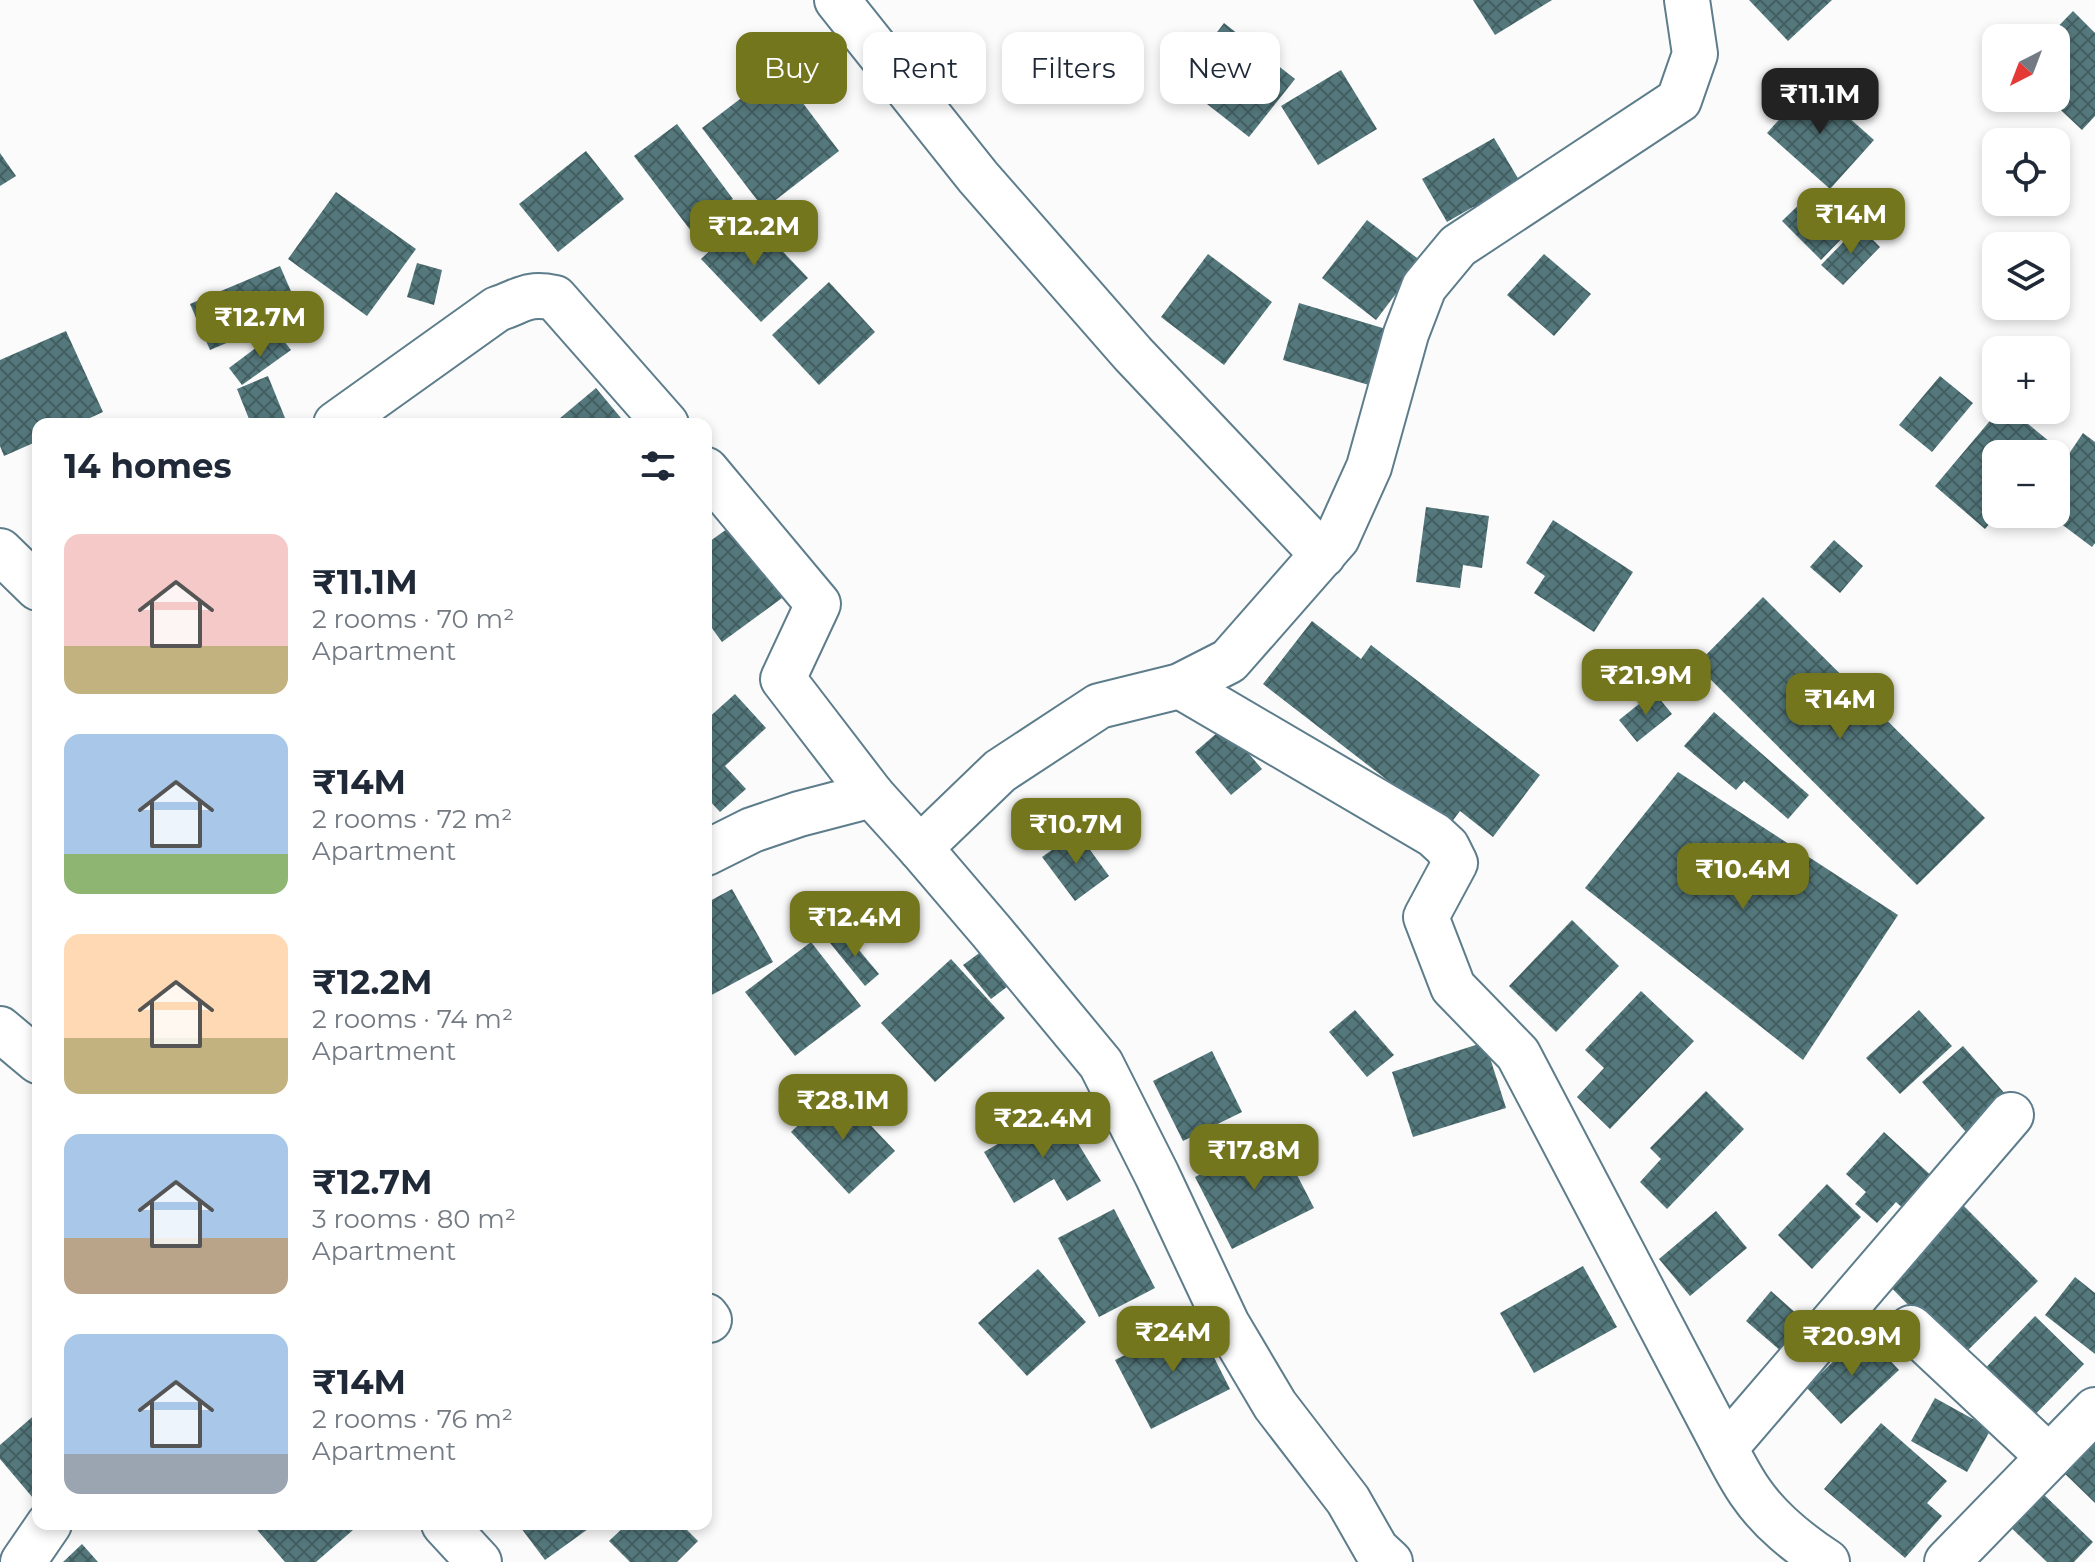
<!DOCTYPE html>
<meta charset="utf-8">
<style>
:root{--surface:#fff;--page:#f2f2f3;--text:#1f2937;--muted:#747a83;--accent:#74761d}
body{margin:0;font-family:Montserrat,sans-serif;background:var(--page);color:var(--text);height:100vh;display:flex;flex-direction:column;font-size:30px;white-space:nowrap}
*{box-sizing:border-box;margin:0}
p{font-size:26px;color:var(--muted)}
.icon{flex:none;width:44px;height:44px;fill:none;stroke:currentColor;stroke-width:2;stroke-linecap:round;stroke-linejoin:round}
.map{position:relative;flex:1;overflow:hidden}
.drawer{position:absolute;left:32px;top:418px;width:680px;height:1112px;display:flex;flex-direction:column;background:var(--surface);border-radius:16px;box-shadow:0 4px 12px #0003}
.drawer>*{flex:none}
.top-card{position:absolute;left:736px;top:32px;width:760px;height:72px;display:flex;gap:16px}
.needle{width:52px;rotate:222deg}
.fabs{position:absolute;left:1982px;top:24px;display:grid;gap:16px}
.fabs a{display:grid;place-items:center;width:88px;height:88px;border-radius:16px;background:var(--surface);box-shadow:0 4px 12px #0003;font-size:40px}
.price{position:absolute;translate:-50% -68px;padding:0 18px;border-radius:16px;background:var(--accent);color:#fff;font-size:26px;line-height:52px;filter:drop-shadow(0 2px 4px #0008)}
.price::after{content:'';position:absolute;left:50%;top:48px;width:24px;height:18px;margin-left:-12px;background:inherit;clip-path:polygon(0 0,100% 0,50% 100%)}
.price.current{background:#222;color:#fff}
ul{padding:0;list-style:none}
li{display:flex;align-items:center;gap:24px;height:200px;padding:0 32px}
li span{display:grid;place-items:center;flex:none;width:224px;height:160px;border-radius:16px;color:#555}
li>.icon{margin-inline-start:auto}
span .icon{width:96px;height:96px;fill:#fffc;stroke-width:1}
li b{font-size:34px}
h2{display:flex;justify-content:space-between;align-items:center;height:96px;padding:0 32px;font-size:34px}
.tag{padding:0 28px;border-radius:16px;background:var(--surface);box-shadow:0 4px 12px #0003;font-size:28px;line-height:72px}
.tag.current{background:var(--accent);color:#fff}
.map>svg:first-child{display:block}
.building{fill:url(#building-cross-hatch)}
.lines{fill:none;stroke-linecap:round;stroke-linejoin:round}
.minor-casing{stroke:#5d7d8b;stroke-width:48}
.minor{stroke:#fff;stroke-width:44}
</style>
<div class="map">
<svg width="2095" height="1562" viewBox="0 0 2095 1562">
<defs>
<pattern id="building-cross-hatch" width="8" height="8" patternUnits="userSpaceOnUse" patternTransform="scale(2)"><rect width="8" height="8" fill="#54787c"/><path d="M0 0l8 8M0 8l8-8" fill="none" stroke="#425e61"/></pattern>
</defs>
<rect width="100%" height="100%" fill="#fbfbfb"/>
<g class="building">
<polygon points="1473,0 1552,0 1495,35"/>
<polygon points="1749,0 1832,0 1788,41"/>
<polygon points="2073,11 2095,33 2095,116 2082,130 2048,98 2056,98 2056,59 2063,52 2056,45 2056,38 2047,38"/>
<polygon points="1224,23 1295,79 1249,137 1179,82"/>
<polygon points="778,70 839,151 764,209 702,128"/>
<polygon points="1341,70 1377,129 1318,165 1281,106"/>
<polygon points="1811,84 1874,140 1830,189 1767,133"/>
<polygon points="677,124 733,199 691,231 634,156"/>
<polygon points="1494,138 1519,180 1495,194 1504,209 1482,222 1473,207 1447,222 1422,179"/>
<polygon points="586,151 624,199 558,252 519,204"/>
<polygon points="0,153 16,176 0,186"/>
<polygon points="336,192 416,249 367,316 288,259"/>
<polygon points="1809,195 1847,233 1821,260 1782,221"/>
<polygon points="748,215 808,278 761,322 701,259"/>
<polygon points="1367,220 1421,261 1376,320 1322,278"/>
<polygon points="1859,226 1880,247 1843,285 1821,265"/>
<polygon points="1208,254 1272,302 1224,365 1161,317"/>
<polygon points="1544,254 1591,294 1554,336 1507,295"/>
<polygon points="417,263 442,270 434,305 407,297"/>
<polygon points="280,266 300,312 210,350 190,304"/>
<polygon points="829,282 875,332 819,385 772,335"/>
<polygon points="1299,303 1386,329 1369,385 1283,360"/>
<polygon points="66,331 103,412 77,424 38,424 38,441 4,456 0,446 0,360"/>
<polygon points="277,332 291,350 242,385 229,368"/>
<polygon points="268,376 285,418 268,424 251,424 237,389"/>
<polygon points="1940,376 1973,403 1932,452 1899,425"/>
<polygon points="596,388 626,424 553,424"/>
<polygon points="1999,410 2011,410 2055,446 2048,454 1996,454 1996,516 1985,529 1935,486"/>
<polygon points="2083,433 2095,442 2095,543 2092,547 2048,514 2056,514 2056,473"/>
<polygon points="1426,507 1489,516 1482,568 1463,565 1460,588 1416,582"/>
<polygon points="741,519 793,590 722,642 706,620 706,544"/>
<polygon points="1553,520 1633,572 1594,632 1534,593 1545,576 1526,563"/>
<polygon points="1834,540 1863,566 1840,593 1810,567"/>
<polygon points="1763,597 1985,818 1917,885 1696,665"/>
<polygon points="1312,621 1361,659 1371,645 1540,775 1493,837 1460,811 1448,827 1263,684"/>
<polygon points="1654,692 1672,714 1637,742 1619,720"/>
<polygon points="735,694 766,728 725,766 746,789 720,812 706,797 706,720"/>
<polygon points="1714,712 1809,795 1788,819 1744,781 1736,790 1684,746"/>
<polygon points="1225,726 1262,769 1231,795 1195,752"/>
<polygon points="1678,772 1898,915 1803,1060 1585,888"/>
<polygon points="1077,832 1109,876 1075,901 1042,857"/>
<polygon points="732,889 773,962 706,998 706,903"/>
<polygon points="1572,920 1619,966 1556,1032 1509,986"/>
<polygon points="844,932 879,974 865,986 830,943"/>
<polygon points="811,942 861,1006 795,1056 745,992"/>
<polygon points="993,943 1020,977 991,999 963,965"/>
<polygon points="951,959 1005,1018 935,1082 881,1023"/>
<polygon points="1641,991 1694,1041 1610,1129 1577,1097 1604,1068 1585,1050"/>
<polygon points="1355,1010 1394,1055 1367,1077 1329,1032"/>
<polygon points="1919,1010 1952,1046 1900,1094 1866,1058"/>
<polygon points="1485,1042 1506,1108 1413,1137 1392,1072"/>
<polygon points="1963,1046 2014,1104 1973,1140 1922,1082"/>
<polygon points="1212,1051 1242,1112 1183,1141 1153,1081"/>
<polygon points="836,1089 895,1151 849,1194 791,1132"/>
<polygon points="1706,1091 1744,1129 1667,1209 1640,1182 1661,1159 1650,1148"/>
<polygon points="1057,1109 1101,1181 1067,1201 1054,1179 1014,1203 984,1152"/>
<polygon points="1884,1132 1936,1180 1907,1212 1896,1202 1877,1223 1855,1204 1866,1192 1846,1174"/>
<polygon points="1277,1136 1314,1208 1232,1249 1195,1177"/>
<polygon points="1827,1184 1861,1217 1812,1269 1778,1235"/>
<polygon points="1956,1198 2038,1281 1960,1358 1878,1274"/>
<polygon points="1114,1209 1155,1288 1099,1317 1058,1238"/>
<polygon points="1716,1211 1747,1248 1690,1296 1659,1259"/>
<polygon points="1583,1266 1617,1327 1534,1373 1500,1313"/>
<polygon points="1038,1269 1086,1322 1027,1376 978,1323"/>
<polygon points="2075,1277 2095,1293 2095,1354 2045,1315"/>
<polygon points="1771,1291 1807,1323 1782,1352 1746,1321"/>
<polygon points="2035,1316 2084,1364 2025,1425 1976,1378"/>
<polygon points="1195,1320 1230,1389 1151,1429 1115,1360"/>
<polygon points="1864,1333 1899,1370 1841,1424 1806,1387"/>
<polygon points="1935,1398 1991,1429 1967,1472 1911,1441"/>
<polygon points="38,1412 38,1494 33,1498 0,1459 0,1445"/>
<polygon points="1881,1423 1947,1481 1927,1503 1942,1516 1905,1558 1824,1489"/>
<polygon points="2095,1433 2095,1503 2060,1469"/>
<polygon points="2037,1488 2093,1542 2074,1562 2047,1562 2005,1522"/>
<polygon points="252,1524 360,1524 316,1562 285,1562"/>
<polygon points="518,1524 595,1524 545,1560"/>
<polygon points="627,1524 681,1524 698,1541 677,1562 630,1562 609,1541"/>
<polygon points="82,1544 98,1562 63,1562"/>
</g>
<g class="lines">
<g class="minor-casing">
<g id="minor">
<polyline points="837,0 978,177 1133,354 1323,555"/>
<path d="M336 424 497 309C522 301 526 292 555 298L666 424"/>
<polyline points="706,470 818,604 783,679 872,795"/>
<polyline points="0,551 38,588"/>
<path d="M1180 686 1434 835 1447 847 1455 863 1426 917 1453 987 1518 1054 1725 1448C1733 1463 1741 1479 1751 1493 1771 1522 1798 1543 1827 1562"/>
<polyline points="920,848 1000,771 1099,706 1180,686 1229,661 1337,538 1369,467 1406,334 1424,287 1458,246 1679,100 1695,54 1687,0"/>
<polyline points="706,853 752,830 799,814 872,795 920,848 991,931 1101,1064 1157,1175 1227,1324 1275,1405 1348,1500 1376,1549 1390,1562"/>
<polyline points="0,1029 38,1061"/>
<polyline points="706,1316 709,1320"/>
<polyline points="1911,1328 2049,1457"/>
<polyline points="1725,1448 2011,1115"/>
<polyline points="444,1524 479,1562"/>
<polyline points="23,1562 49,1524"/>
<polyline points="1947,1562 2095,1410"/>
</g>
</g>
<use href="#minor" class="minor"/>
</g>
</svg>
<div class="fabs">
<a><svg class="needle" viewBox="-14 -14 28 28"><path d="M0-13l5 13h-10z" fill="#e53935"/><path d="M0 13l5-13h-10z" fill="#747a83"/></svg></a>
<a><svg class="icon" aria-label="locate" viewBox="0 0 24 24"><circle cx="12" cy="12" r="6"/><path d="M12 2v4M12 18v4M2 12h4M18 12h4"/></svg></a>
<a><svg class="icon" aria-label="layers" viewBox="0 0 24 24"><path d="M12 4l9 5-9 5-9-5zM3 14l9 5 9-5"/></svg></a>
<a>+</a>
<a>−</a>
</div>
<b class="price current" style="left:1820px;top:136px">₹11.1M</b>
<b class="price" style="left:1851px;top:256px">₹14M</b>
<b class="price" style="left:754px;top:268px">₹12.2M</b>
<b class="price" style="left:260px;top:359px">₹12.7M</b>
<b class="price" style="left:1646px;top:717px">₹21.9M</b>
<b class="price" style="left:1840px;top:741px">₹14M</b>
<b class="price" style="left:1076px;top:866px">₹10.7M</b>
<b class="price" style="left:1743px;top:911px">₹10.4M</b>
<b class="price" style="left:855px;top:959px">₹12.4M</b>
<b class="price" style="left:843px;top:1142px">₹28.1M</b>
<b class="price" style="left:1043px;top:1160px">₹22.4M</b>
<b class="price" style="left:1254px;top:1192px">₹17.8M</b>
<b class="price" style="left:1173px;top:1374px">₹24M</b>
<b class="price" style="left:1852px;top:1378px">₹20.9M</b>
<div class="top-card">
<a class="tag current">Buy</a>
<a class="tag">Rent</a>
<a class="tag">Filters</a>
<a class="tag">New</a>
</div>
<section class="drawer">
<h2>14 homes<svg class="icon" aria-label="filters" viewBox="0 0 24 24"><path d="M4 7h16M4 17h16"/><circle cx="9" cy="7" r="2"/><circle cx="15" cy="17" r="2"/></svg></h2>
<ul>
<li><span style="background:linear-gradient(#f6c9c9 70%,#c2b280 0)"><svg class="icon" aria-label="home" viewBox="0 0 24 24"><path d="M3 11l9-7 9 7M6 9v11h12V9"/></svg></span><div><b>₹11.1M</b><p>2 rooms · 70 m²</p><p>Apartment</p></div></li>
<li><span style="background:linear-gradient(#a9c7e8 75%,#8fb573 0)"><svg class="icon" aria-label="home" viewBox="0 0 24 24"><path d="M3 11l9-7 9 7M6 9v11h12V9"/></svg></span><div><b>₹14M</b><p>2 rooms · 72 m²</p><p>Apartment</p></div></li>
<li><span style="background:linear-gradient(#ffd9b3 65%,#c2b280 0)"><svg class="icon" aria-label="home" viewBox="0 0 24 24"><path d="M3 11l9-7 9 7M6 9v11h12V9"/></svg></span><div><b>₹12.2M</b><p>2 rooms · 74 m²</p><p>Apartment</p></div></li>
<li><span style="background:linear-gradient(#a9c7e8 65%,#b9a48a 0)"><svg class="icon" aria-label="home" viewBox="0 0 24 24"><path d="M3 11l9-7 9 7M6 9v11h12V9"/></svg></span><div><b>₹12.7M</b><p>3 rooms · 80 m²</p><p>Apartment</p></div></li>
<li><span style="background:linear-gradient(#a9c7e8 75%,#9aa5b1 0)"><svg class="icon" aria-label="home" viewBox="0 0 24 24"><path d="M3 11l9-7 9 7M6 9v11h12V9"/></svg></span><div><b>₹14M</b><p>2 rooms · 76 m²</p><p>Apartment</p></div></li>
</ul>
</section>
</div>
